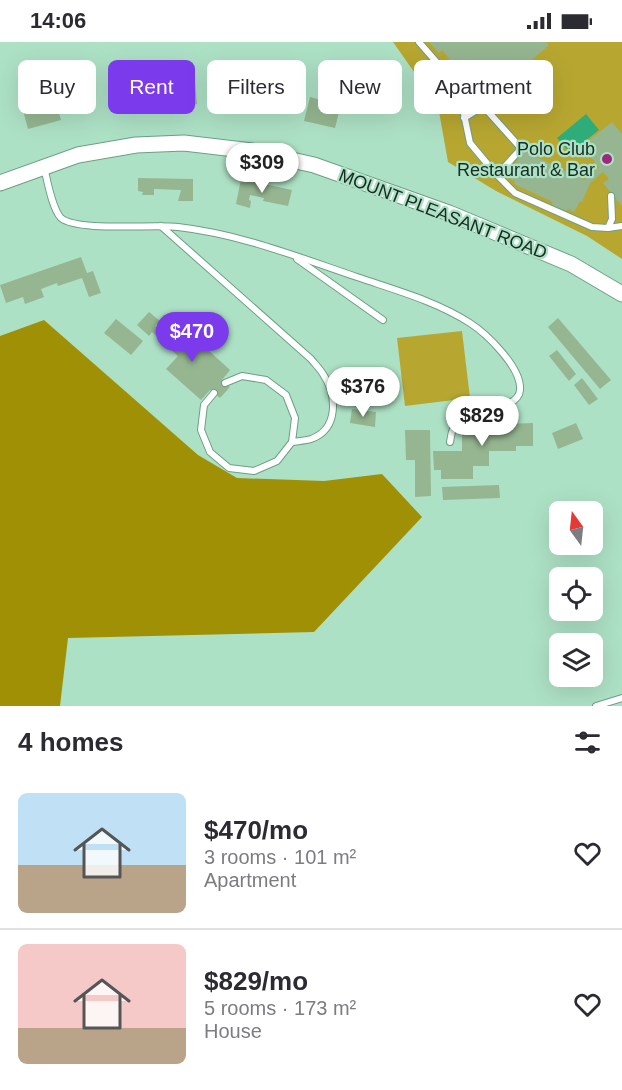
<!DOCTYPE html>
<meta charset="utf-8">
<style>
:root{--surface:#fff;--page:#f2f2f3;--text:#2b2b33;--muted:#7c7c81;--line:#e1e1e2;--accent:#7c3aed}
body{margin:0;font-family:Arial,sans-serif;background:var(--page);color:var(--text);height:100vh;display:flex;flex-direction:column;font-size:22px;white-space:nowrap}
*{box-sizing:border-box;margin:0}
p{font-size:20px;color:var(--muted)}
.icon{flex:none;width:33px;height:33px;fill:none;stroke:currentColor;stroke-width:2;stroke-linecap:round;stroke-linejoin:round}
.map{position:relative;height:664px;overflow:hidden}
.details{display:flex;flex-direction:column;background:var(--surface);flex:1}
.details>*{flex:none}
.guide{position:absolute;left:18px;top:18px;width:586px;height:54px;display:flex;gap:12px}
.needle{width:39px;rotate:345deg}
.buttons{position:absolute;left:549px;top:459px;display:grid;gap:12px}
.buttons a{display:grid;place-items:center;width:54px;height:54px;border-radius:9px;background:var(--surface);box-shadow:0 6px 24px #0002;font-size:30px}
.price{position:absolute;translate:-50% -51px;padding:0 14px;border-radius:21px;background:#fff;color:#222;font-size:20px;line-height:39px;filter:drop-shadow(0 2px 3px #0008)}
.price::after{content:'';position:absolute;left:50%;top:36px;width:18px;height:14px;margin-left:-9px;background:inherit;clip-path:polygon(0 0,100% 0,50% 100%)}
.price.active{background:var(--accent);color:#fff}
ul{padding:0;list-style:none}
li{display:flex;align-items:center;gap:18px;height:150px;padding:0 18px}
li+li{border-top:2px solid var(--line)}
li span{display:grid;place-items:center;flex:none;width:168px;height:120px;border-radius:9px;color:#555}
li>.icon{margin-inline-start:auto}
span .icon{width:72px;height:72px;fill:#fffc;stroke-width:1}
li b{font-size:26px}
h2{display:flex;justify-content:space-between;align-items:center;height:72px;padding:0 18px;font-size:26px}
.tag{padding:0 21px;border-radius:9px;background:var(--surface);box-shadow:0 6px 24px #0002;font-size:21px;line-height:54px}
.tag.active{background:var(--accent);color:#fff}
.status{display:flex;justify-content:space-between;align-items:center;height:42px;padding:0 30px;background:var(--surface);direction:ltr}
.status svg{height:16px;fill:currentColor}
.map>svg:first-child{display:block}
.green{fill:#b7a731}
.forest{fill:#a09005}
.water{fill:#2ead7a}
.building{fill:#95b690}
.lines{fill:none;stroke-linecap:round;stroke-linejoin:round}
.service-casing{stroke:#6d9f85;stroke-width:8}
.tertiary-casing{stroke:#6d9f85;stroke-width:17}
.service{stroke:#fff;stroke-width:6}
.tertiary{stroke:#fff;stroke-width:15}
.poi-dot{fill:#a0277f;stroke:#ade1c5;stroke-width:2}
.labels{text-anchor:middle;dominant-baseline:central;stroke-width:4.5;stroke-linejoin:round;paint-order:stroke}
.poi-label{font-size:18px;fill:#172c21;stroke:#ade1c5;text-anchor:end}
.street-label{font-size:18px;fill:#172c21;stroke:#ade1c5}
</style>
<div class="status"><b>14:06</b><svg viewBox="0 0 49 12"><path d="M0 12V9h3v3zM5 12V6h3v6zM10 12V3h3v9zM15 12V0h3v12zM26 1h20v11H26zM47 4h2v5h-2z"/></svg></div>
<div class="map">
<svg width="622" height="664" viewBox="0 0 622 664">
<rect width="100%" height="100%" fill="#ade1c5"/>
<g class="green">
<polygon points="393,0 622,0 622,217 587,194 496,149 448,120 438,64"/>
<polygon points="462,289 470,356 405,364 397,296"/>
</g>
<polygon class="forest" points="44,278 198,413 237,436 324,439 382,432 422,475 314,590 68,596 60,664 0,664 0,294"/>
<polygon class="water" points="586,72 599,88 570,111 557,96"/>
<g class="building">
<polygon points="429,0 546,0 549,3 488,56 486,55 479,60 446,23 451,19 442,8 439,11"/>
<polygon points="194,29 197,62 167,65 164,37 177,36 177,31"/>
<polygon points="49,48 52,59 55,58 61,78 28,87 21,61 33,58 32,53"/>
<polygon points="323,49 343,54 335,86 304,79 310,55 321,58"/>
<polygon points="612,80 622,92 622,164 603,141 609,137 603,130 590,141 582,160 580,159 574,170 568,167 566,169 552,163 553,160 514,142 515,139 509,136 522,108 584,138 599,125 582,104"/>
<polygon points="138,136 193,137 193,159 178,159 181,148 154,147 154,153 142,153 143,150 138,149"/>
<polygon points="241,137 292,148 288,164 263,159 264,156 250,153 249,158 251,159 250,166 236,162"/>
<polygon points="81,215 87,231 93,229 101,251 89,255 82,236 58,244 57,241 41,247 44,255 25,262 23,255 6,261 0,243"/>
<polygon points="149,270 160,279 155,284 182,309 195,296 230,328 222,338 230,345 220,356 210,348 201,358 166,327 178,314 152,290 149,294 137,283"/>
<polygon points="558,276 611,338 600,347 548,285"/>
<polygon points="116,277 143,299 131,313 104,291"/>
<polygon points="557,308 576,332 569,339 549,314"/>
<polygon points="582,336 598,357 589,363 574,343"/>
<polygon points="352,367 376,370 375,385 350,381"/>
<polygon points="490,374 505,374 505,382 533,381 533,404 516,404 516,409 489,409 489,424 473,424 473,437 441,437 441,428 434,428 433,409 462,409 462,382 490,382"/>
<polygon points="576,381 583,397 558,407 552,391"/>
<polygon points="405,388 430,388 431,454 415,455 415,418 406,418"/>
<polygon points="499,443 500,456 443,458 442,445"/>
</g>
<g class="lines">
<g class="service-casing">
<g id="service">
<polyline points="419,0 447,32 460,53 470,101 495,131 515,151 592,185 608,186 622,184"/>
<polyline points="464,76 482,65 484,65 519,104 519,109 497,133"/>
<path d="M44 125C47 137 52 167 61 176 78 190 154 182 178 185 240 192 298 215 357 235 395 248 436 259 470 281 487 292 522 326 520 348 519 370 465 367 453 387 451 391 451 396 450 400"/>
<path d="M161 184 311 317C315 322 320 327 323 332 337 353 339 387 311 397 305 399 298 399 292 400"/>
<polyline points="608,186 612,177 611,154"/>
<polyline points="297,217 383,278"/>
<polyline points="214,351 204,363 201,388 210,410 229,426 254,429 277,419 292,400 295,376 286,353 266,338 242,334 225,341"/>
<polyline points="596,664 622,656"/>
</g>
</g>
<g class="tertiary-casing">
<polyline id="tertiary" points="0,141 78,113 136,103 184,101 252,109 314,123 449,171 571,222 622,252"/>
</g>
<use href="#service" class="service"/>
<use href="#tertiary" class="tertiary"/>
</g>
<circle class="poi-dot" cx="607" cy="117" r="6"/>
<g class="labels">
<g class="poi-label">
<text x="595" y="107">Polo Club<tspan x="595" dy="21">Restaurant &amp; Bar</tspan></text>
</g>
<g class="street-label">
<text transform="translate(443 172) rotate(21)">MOUNT PLEASANT ROAD</text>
</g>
</g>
</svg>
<div class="buttons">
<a><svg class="needle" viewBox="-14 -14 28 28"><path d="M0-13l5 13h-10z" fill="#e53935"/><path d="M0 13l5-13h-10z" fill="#7c7c81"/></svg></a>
<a><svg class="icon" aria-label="locate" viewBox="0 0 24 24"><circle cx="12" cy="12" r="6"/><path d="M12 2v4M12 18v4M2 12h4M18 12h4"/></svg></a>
<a><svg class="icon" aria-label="layers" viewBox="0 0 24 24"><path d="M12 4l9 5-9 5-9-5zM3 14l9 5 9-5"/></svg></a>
</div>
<b class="price" style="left:262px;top:152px">$309</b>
<b class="price active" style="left:192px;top:321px">$470</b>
<b class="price" style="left:363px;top:376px">$376</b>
<b class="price" style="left:482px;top:405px">$829</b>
<div class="guide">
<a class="tag">Buy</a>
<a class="tag active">Rent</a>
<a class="tag">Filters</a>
<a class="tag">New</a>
<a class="tag">Apartment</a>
</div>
</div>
<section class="details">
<h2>4 homes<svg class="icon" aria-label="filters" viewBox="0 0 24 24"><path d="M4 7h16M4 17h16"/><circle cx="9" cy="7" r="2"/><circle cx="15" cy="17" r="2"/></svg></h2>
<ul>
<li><span style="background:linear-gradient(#bfe0f5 60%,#b9a48a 0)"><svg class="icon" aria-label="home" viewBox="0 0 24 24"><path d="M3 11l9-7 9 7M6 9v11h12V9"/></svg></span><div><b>$470/mo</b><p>3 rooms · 101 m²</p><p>Apartment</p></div><svg class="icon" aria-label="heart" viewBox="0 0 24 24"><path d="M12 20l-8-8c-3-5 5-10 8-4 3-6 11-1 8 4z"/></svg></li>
<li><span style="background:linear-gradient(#f6c9c9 70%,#b9a48a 0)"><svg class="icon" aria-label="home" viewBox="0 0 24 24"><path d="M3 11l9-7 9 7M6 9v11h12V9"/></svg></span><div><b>$829/mo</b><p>5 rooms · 173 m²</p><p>House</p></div><svg class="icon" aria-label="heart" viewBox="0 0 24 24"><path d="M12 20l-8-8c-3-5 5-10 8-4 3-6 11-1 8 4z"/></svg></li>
</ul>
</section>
